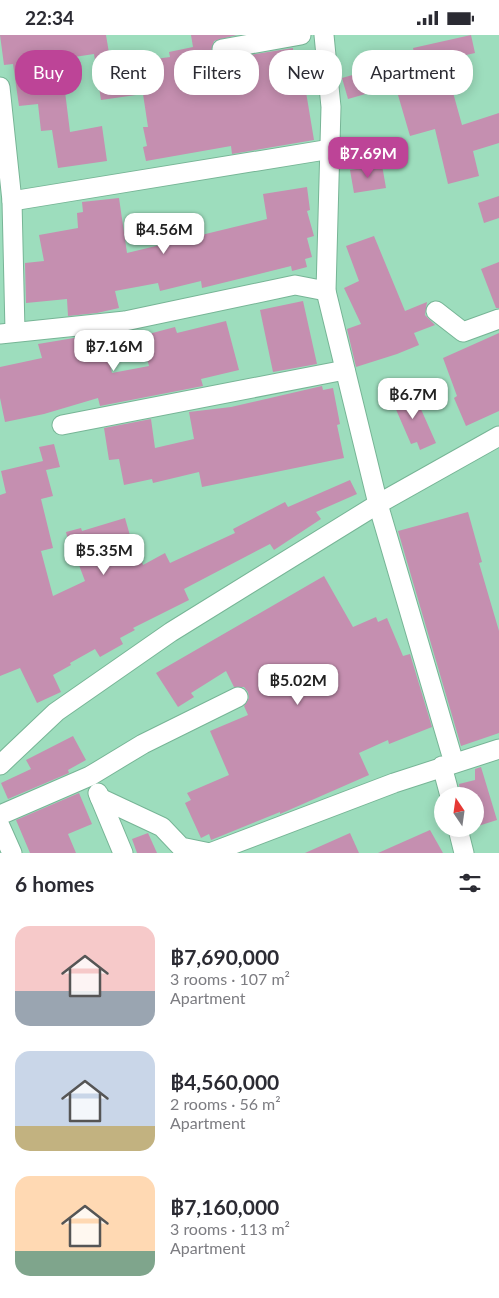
<!DOCTYPE html>
<meta charset="utf-8">
<style>
:root{--surface:#fff;--page:#f2f2f3;--text:#2b2b33;--muted:#7c7c81;--accent:#bd4497}
body{margin:0;font-family:Lato,sans-serif;background:var(--page);color:var(--text);height:100vh;display:flex;flex-direction:column;font-size:19px;white-space:nowrap}
*{box-sizing:border-box;margin:0}
p{font-size:16px;color:var(--muted)}
.icon{flex:none;width:28px;height:28px;fill:none;stroke:currentColor;stroke-width:2;stroke-linecap:round;stroke-linejoin:round}
.map{position:relative;height:818px;overflow:hidden}
.drawer{display:flex;flex-direction:column;background:var(--surface);flex:1}
.drawer>*{flex:none}
.hud{position:absolute;left:15px;top:15px;width:470px;height:45px;display:flex;gap:10px}
.needle{width:32px;rotate:347deg}
.controls{position:absolute;left:434px;top:752px;display:grid;gap:10px}
.controls a{display:grid;place-items:center;width:50px;height:50px;border-radius:50%;background:var(--surface);box-shadow:0 2px 12px #0003;font-size:25px}
.price{position:absolute;translate:-50% -42px;padding:0 11px;border-radius:10px;background:#fff;color:#222;font-size:16px;line-height:32px;filter:drop-shadow(0 1px 2px #0008)}
.price::after{content:'';position:absolute;left:50%;top:30px;width:15px;height:11px;margin-left:-8px;background:inherit;clip-path:polygon(0 0,100% 0,50% 100%)}
.price.active{background:var(--accent);color:#fff}
ul{padding:0;list-style:none}
li{display:flex;align-items:center;gap:15px;height:125px;padding:0 15px}
li span{display:grid;place-items:center;flex:none;width:140px;height:100px;border-radius:15px;color:#555}
li>.icon{margin-inline-start:auto}
span .icon{width:60px;height:60px;fill:#fffc;stroke-width:1}
li b{font-size:21px}
h2{display:flex;justify-content:space-between;align-items:center;height:60px;padding:0 15px;font-size:21px}
.chip{padding:0 18px;border-radius:20px;background:var(--surface);box-shadow:0 2px 12px #0003;font-size:18px;line-height:45px}
.chip.active{background:var(--accent);color:#fff}
.status{display:flex;justify-content:space-between;align-items:center;height:35px;padding:0 25px;background:var(--surface);direction:ltr}
.status svg{height:14px;fill:currentColor}
.map>svg:first-child{display:block}
.building{fill:#c58fb0}
.lines{fill:none;stroke-linecap:round;stroke-linejoin:round}
.minor-casing{stroke:#77b596;stroke-width:21}
.minor{stroke:#fff;stroke-width:19}
</style>
<div class="status"><b>22:34</b><svg viewBox="0 0 49 12"><path d="M0 12V9h3v3zM5 12V6h3v6zM10 12V3h3v9zM15 12V0h3v12zM26 1h20v11H26zM47 4h2v5h-2z"/></svg></div>
<div class="map">
<svg width="499" height="818" viewBox="0 0 499 818">
<rect width="100%" height="100%" fill="#9dddbd"/>
<g class="building">
<polygon points="0,0 106,0 111,30 170,22 169,17 193,12 191,0 237,0 214,6 211,16 219,25 293,13 293,16 299,15 314,105 232,119 231,111 146,126 143,112 147,111 143,92 148,92 143,59 101,65 94,19 61,24 70,97 102,91 107,126 58,133 52,95 41,96 38,69 19,71 13,29 4,30"/>
<polygon points="471,0 475,18 444,25 462,90 499,78 499,108 473,116 479,141 448,149 435,94 410,101 398,60 422,53 413,13"/>
<polygon points="363,37 369,58 348,64 342,43"/>
<polygon points="382,130 386,153 354,158 350,135"/>
<polygon points="307,152 310,175 307,176 314,201 307,203 312,222 305,224 307,232 292,236 291,231 202,253 201,246 160,256 158,248 115,256 119,273 97,278 68,281 67,264 26,268 25,228 44,226 39,200 78,193 77,178 83,177 82,167 119,163 127,218 267,184 263,159"/>
<polygon points="499,161 499,183 484,188 478,168"/>
<polygon points="374,201 405,276 427,267 425,280 435,290 414,298 419,310 397,319 356,332 347,294 361,289 344,253 359,246 346,211"/>
<polygon points="499,227 499,273 496,273 481,234"/>
<polygon points="303,266 317,329 273,337 260,275"/>
<polygon points="226,286 239,335 201,344 203,351 100,371 98,363 44,379 5,387 0,363 0,332 42,323 38,309 80,302 86,323 107,318 112,338 149,331 141,301 175,292 177,298"/>
<polygon points="499,298 499,376 466,391 454,363 457,361 443,323"/>
<polygon points="322,351 323,355 333,353 340,389 337,390 344,423 202,452 199,437 153,448 152,444 124,450 119,424 109,425 104,393 151,384 155,413 194,404 189,377 231,372"/>
<polygon points="412,354 436,408 420,415 417,407 411,409 391,363"/>
<polygon points="54,409 60,432 46,435 53,461 41,464 53,513 41,516 53,561 85,546 74,517 71,518 66,497 81,493 82,496 125,483 131,504 134,503 143,530 165,518 170,528 235,498 233,494 285,467 288,472 350,445 357,459 316,477 321,484 274,515 270,509 184,554 189,565 133,593 135,595 120,603 123,609 100,622 95,614 70,628 71,630 53,640 61,657 37,668 20,633 0,641 0,460 6,458 1,436 43,426 39,412"/>
<polygon points="468,477 482,527 479,528 499,596 499,698 461,711 398,496"/>
<polygon points="324,541 353,592 376,582 378,587 387,583 403,621 410,619 432,692 389,709 388,705 359,718 369,740 280,779 280,777 211,805 209,799 201,803 185,768 191,765 187,758 229,740 210,696 248,680 244,671 249,663 248,657 244,652 234,652 226,636 191,658 194,662 178,672 156,638"/>
<polygon points="73,701 86,725 68,735 69,738 8,764 1,748 31,734 26,725"/>
<polygon points="481,732 497,785 475,792 475,761 461,761 459,749 475,745 475,734"/>
<polygon points="79,758 92,789 68,799 76,818 30,818 16,785"/>
<polygon points="430,795 443,818 378,818"/>
<polygon points="148,798 157,818 137,818 132,804"/>
<polygon points="350,798 359,818 305,818"/>
</g>
<g class="lines">
<g class="minor-casing">
<g id="minor">
<polyline points="324,0 331,72 326,256 378,469 454,728"/>
<polyline points="222,14 301,0"/>
<polyline points="0,52 12,166 15,296"/>
<polyline points="12,166 331,114"/>
<polyline points="436,276 463,297 499,284"/>
<polyline points="0,299 125,286 295,250 326,256"/>
<polyline points="62,390 345,335"/>
<polyline points="0,730 56,677 171,597 378,469 499,401"/>
<polyline points="442,731 450,761"/>
<polyline points="98,758 123,818"/>
<polyline points="100,763 162,792 181,812 210,818 394,748 499,714"/>
<polyline points="0,780 90,741 143,709 238,662"/>
<polyline points="0,791 12,818"/>
<polyline points="458,794 464,818"/>
</g>
</g>
<use href="#minor" class="minor"/>
</g>
</svg>
<div class="controls">
<a><svg class="needle" viewBox="-14 -14 28 28"><path d="M0-13l5 13h-10z" fill="#e53935"/><path d="M0 13l5-13h-10z" fill="#7c7c81"/></svg></a>
</div>
<b class="price active" style="left:368px;top:144px">฿7.69M</b>
<b class="price" style="left:164px;top:220px">฿4.56M</b>
<b class="price" style="left:114px;top:337px">฿7.16M</b>
<b class="price" style="left:413px;top:385px">฿6.7M</b>
<b class="price" style="left:104px;top:541px">฿5.35M</b>
<b class="price" style="left:298px;top:671px">฿5.02M</b>
<div class="hud">
<a class="chip active">Buy</a>
<a class="chip">Rent</a>
<a class="chip">Filters</a>
<a class="chip">New</a>
<a class="chip">Apartment</a>
</div>
</div>
<section class="drawer">
<h2>6 homes<svg class="icon" aria-label="filters" viewBox="0 0 24 24"><path d="M4 7h16M4 17h16"/><circle cx="9" cy="7" r="2"/><circle cx="15" cy="17" r="2"/></svg></h2>
<ul>
<li><span style="background:linear-gradient(#f6c9c9 65%,#9aa5b1 0)"><svg class="icon" aria-label="home" viewBox="0 0 24 24"><path d="M3 11l9-7 9 7M6 9v11h12V9"/></svg></span><div><b>฿7,690,000</b><p>3 rooms · 107 m²</p><p>Apartment</p></div></li>
<li><span style="background:linear-gradient(#c9d6e8 75%,#c2b280 0)"><svg class="icon" aria-label="home" viewBox="0 0 24 24"><path d="M3 11l9-7 9 7M6 9v11h12V9"/></svg></span><div><b>฿4,560,000</b><p>2 rooms · 56 m²</p><p>Apartment</p></div></li>
<li><span style="background:linear-gradient(#ffd9b3 75%,#7fa58c 0)"><svg class="icon" aria-label="home" viewBox="0 0 24 24"><path d="M3 11l9-7 9 7M6 9v11h12V9"/></svg></span><div><b>฿7,160,000</b><p>3 rooms · 113 m²</p><p>Apartment</p></div></li>
</ul>
</section>
